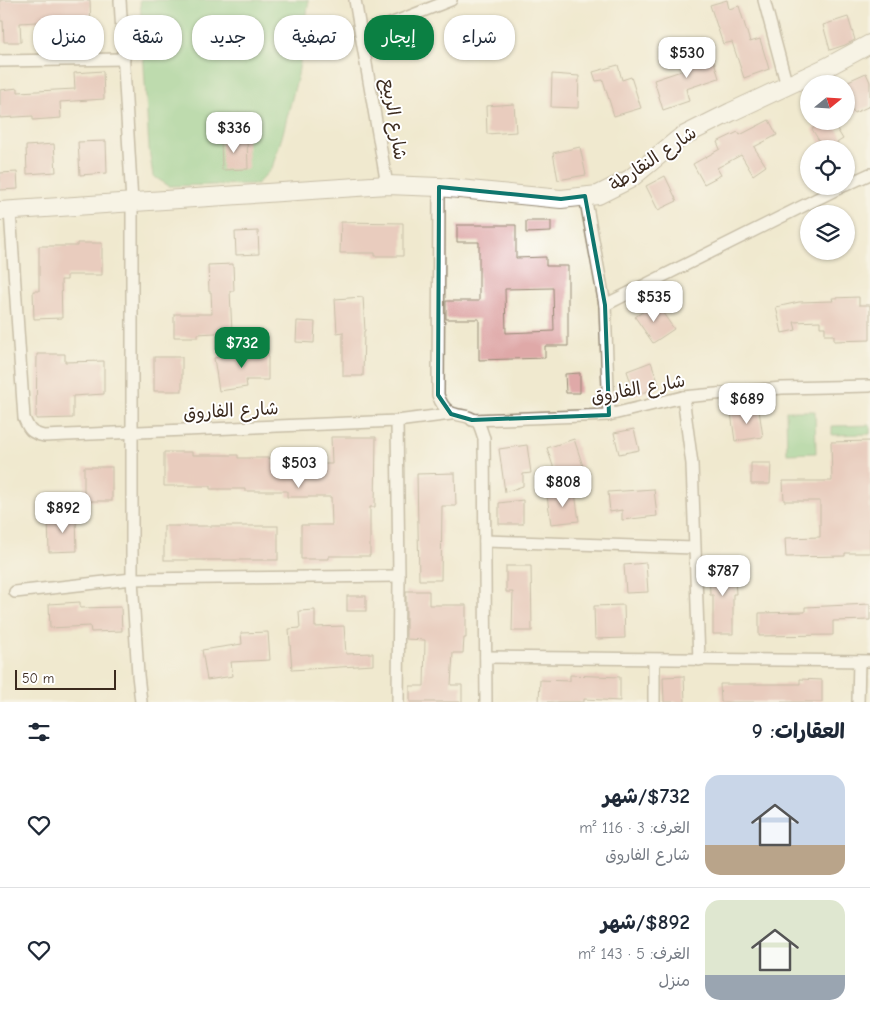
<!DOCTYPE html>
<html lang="ar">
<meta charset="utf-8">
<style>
:root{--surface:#fff;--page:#f6f6f7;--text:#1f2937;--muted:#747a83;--line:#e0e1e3;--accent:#0b8043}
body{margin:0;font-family:"Comic Neue","Playpen Sans Arabic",sans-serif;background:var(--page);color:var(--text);direction:rtl;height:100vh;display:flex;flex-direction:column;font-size:19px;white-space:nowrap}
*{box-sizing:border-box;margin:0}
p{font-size:16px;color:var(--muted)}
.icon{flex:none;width:28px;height:28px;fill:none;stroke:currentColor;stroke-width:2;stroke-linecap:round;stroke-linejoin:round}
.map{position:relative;height:702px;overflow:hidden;direction:ltr}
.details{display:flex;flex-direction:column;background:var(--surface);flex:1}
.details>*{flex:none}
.banner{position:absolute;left:15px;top:15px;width:500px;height:45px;direction:rtl;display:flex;gap:10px}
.needle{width:32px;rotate:72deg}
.tools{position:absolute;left:800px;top:75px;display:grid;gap:10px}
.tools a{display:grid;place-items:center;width:55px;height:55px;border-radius:50%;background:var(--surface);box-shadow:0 1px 4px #0004;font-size:25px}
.scale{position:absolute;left:15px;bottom:12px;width:101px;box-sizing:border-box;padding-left:5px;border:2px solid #3b2a1e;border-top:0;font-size:14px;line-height:18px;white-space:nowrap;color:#3b2a1e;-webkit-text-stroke:4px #fff;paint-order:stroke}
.price{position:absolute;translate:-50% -42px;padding:0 11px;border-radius:10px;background:#fff;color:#222;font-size:16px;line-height:32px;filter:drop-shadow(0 1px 2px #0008)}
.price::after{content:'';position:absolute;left:50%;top:30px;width:15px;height:11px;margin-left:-8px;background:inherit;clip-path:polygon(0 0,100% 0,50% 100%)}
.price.active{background:var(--accent);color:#fff}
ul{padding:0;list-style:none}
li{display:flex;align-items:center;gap:15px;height:125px;padding:0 25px}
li+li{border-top:1px solid var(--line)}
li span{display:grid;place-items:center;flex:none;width:140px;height:100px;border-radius:15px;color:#555}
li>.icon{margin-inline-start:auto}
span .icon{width:60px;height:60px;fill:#fffc;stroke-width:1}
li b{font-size:21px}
h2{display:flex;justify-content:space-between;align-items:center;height:60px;padding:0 25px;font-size:21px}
.pill{padding:0 18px;border-radius:20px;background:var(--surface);box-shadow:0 1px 4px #0004;font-size:18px;line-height:45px}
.pill.active{background:var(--accent);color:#fff}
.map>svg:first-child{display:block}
.green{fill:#81ca86;stroke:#5e7a52}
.building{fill:#dfa9a8;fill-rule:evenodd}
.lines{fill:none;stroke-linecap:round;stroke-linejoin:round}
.minor-casing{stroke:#968a76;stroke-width:14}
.primary-casing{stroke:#968a76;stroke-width:20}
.minor{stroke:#fff;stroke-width:11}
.primary{stroke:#fff;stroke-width:18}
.marked{fill:none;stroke:#0f766e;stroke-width:4;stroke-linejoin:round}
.labels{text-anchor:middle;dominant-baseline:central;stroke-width:4;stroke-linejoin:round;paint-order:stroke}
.street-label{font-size:18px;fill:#3b2a1e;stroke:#fff}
</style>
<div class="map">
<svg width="870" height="702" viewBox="0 0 870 702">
<rect width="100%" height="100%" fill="#fff"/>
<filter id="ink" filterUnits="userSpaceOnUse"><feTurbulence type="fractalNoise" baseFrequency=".02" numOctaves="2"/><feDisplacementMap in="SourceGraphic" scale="10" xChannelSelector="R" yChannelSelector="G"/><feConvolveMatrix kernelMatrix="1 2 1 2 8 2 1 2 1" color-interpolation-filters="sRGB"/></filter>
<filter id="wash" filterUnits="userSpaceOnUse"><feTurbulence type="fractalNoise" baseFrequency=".0096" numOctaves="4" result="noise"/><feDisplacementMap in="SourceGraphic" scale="20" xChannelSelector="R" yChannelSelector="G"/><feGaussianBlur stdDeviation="1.12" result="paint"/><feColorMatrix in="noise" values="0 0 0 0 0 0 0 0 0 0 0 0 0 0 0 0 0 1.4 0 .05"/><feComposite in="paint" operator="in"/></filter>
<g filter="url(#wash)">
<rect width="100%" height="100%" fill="#f0e9cf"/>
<g class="green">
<polygon points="140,0 309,0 298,75 282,137 272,168 257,184 169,186 153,176 149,149"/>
<polygon points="786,411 815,411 816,453 787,454"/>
<polygon points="870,425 870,434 832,435 832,426"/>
</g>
<g id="blocks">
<g class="building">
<polygon points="0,0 90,0 91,28 68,29 68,20 20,23 21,42 4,42 3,21 0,21"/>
<polygon points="727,0 729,9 739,6 750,42 760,39 769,69 744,78 732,42 723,44 710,5"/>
<polygon points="848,17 855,40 845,45 830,50 823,25"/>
<polygon points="710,48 719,78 686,89 689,101 663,110 654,80 687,69 684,56"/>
<polygon points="618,65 622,80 631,77 641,108 614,116 603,80 596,81 593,72"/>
<polygon points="103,71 104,99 60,102 61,118 33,120 33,116 0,118 0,90 18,88 18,92 75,89 74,73"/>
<polygon points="866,73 870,82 870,106 854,113 846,96 846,82"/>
<polygon points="552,74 579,76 578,108 551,107"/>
<polygon points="514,104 516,132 487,134 486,106"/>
<polygon points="769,120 777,135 754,147 766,166 753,175 741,155 717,168 721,175 704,184 693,164 720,149 717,142 738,132 740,135"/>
<polygon points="825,121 832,121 843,139 827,149 824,149 812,129"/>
<polygon points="247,139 248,169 222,170 221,140"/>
<polygon points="106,141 107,173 80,175 78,142"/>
<polygon points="54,144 56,172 27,174 26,146"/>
<polygon points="580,147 586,175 558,180 553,153"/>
<polygon points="17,172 18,189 0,190 0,173"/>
<polygon points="665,176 677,201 658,210 646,186"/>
<polygon points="526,221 551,221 551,232 526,233"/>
<polygon points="341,222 403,223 403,256 375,256 375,253 340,253"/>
<path d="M457 225H516V258L546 257V266H568V346H545V358L479 360V319H446V301H479V242H457ZM553 288 554 331 506 333 505 289Z"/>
<polygon points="258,231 259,254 236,255 235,232"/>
<polygon points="77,243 102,243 102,275 67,275 67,280 61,280 62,318 34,319 33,291 39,291 39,246 77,246"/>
<polygon points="233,264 234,291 230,291 232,332 198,334 198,337 174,337 174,314 212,314 211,292 209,292 208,265"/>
<polygon points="363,297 365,331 364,331 363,376 343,376 343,332 337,333 335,299"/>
<polygon points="859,297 859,305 870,305 870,340 834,341 834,335 825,335 825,327 820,327 820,321 794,322 796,330 782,333 776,307 799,302 833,301 832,298"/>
<polygon points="656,303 674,329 653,343 635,317"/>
<polygon points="297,321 315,322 314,343 296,342"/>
<polygon points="251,349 268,349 268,380 246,380 247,387 219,391 214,358 251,353"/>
<polygon points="37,354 65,354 65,362 104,361 104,394 73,396 73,418 36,419"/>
<rect x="154" y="357" width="28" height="34"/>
<polygon points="651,362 660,387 635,395 627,371"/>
<polygon points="580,373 580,393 566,393 565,374"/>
<polygon points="759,410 763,437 735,441 731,413"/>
<polygon points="634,429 639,450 619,454 614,433"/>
<polygon points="331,437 376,437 375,507 370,507 370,556 329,556 329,559 301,559 301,525 332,525 331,497 287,497 287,491 245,491 245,489 210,489 210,486 164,486 164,452 192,452 192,455 238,455 238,458 273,458 273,464 332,464"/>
<polygon points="574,439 583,466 556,475 547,448"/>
<polygon points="870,441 870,553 845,553 845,556 786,557 785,538 820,537 820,501 784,501 783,481 832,481 831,442"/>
<polygon points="527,445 531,473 523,474 523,486 505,492 499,449"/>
<polygon points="751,463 771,463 770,484 751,484"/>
<rect x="84" y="467" width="28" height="34"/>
<polygon points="455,473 456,506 442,506 441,580 419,580 417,474"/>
<polygon points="654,489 657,516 622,520 622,510 610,512 608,492"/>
<polygon points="575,493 579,521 551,524 547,496"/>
<polygon points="523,500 523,524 499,524 499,503"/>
<polygon points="76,517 77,551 49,552 48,518"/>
<rect x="164" y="526" width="114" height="34"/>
<polygon points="646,563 648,592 626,593 624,565"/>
<polygon points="709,564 734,564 736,594 733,594 733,634 713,634 713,595 710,595"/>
<polygon points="506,566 531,566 532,631 512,631 513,592 506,592"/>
<polygon points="406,591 429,591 429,605 466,605 466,638 464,638 463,653 453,653 451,685 462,685 462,702 410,702 410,686 424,686 425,640 406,639"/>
<rect x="347" y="596" width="19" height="15"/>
<polygon points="80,602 80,608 121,607 122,631 91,632 90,626 50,628 49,604"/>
<polygon points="870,604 870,620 833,621 833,635 759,636 759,613 805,612 805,607"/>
<polygon points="624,605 625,638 595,639 594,606"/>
<polygon points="315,610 315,627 344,626 346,654 373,653 373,665 292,670 289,629 300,628 299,611"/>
<polygon points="268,632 270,660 231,662 233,676 207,680 202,650 242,644 241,633"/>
<polygon points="570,675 620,677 620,701 584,699 584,702 539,702 540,680 570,681"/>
<polygon points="684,676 685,702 664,702 663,677"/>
<polygon points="800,679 822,680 822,702 721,702 720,684 800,684"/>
</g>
</g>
</g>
<g filter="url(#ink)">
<use href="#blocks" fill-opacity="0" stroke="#968a76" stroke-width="1"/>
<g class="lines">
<g class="minor-casing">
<g id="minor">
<polyline points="120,0 132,202 132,579 138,675 141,702"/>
<polyline points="355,0 387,185"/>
<polyline points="764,0 787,86"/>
<polyline points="362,35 451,0"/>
<polyline points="0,61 124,59"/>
<polyline points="846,185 870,174"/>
<path d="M439 187 438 395C448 424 465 409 478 423 481 427 482 434 484 438L486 702"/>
<polyline points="585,196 605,305 609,415"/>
<path d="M10 211 24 418C29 430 31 433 44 436L397 421 451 414"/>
<polyline points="605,305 843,186"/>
<polyline points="683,397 692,464 699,660"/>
<polyline points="472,420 609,415 683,397 782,388 870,386"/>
<polyline points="397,421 399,576 398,702"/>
<polyline points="485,541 694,548"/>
<polyline points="15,592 132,579 399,576"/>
<polyline points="486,657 870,661"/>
<polyline points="654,660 654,702"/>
<polyline points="858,702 859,661"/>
</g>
</g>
<g class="primary-casing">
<polyline id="primary" points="0,211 387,185 439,187 561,199 598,195 630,179 681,137 731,112 827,67 870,44"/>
</g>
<use href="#minor" class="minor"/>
<use href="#primary" class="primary"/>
</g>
</g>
<path d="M0 0H870V702H0ZM439 187 561 199 585 196 605 305 609 415 472 420 451 414 438 395Z" fill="#f0e9cf" fill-opacity=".55" fill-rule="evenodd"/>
<path class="marked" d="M439 187 561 199 585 196 605 305 609 415 472 420 451 414 438 395Z"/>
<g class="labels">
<g class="street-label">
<text transform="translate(394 119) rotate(81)">شارع الربيع</text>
<text transform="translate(653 159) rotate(-34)">شارع النقارطة</text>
<text transform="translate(638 389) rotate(-10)">شارع الفاروق</text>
<text transform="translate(231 411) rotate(-3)">شارع الفاروق</text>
</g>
</g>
</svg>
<div class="tools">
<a><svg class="needle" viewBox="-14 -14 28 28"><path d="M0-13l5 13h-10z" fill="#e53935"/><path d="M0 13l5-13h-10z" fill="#747a83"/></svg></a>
<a><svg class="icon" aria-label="locate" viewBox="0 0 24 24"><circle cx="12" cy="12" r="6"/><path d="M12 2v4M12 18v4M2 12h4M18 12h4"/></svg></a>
<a><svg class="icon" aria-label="layers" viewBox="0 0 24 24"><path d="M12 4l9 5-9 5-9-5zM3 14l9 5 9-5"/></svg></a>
</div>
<div class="scale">50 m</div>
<b class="price" style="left:687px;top:79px">$530</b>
<b class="price" style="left:234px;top:154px">$336</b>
<b class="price" style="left:654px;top:323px">$535</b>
<b class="price active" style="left:242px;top:369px">$732</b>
<b class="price" style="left:747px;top:425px">$689</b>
<b class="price" style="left:299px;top:489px">$503</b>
<b class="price" style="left:563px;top:508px">$808</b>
<b class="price" style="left:63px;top:534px">$892</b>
<b class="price" style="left:723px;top:597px">$787</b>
<div class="banner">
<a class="pill">شراء</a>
<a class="pill active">إيجار</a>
<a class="pill">تصفية</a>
<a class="pill">جديد</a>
<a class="pill">شقة</a>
<a class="pill">منزل</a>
</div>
</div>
<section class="details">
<h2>العقارات: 9<svg class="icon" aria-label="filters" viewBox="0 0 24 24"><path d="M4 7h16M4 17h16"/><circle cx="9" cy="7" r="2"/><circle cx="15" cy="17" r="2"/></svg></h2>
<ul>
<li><span style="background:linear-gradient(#c9d6e8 70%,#b9a48a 0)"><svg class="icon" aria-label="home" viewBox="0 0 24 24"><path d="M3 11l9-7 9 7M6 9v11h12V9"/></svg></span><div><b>$732/شهر</b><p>الغرف: 3 · 116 m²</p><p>شارع الفاروق</p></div><svg class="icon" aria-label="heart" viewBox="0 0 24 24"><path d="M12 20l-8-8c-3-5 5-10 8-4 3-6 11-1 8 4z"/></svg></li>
<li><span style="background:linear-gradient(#dfe7d0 75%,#9aa5b1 0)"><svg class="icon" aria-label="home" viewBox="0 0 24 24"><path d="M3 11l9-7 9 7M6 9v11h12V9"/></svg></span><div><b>$892/شهر</b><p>الغرف: 5 · 143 m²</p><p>منزل</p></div><svg class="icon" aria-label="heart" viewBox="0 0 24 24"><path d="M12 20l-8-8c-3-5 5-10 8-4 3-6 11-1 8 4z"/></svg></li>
</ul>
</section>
